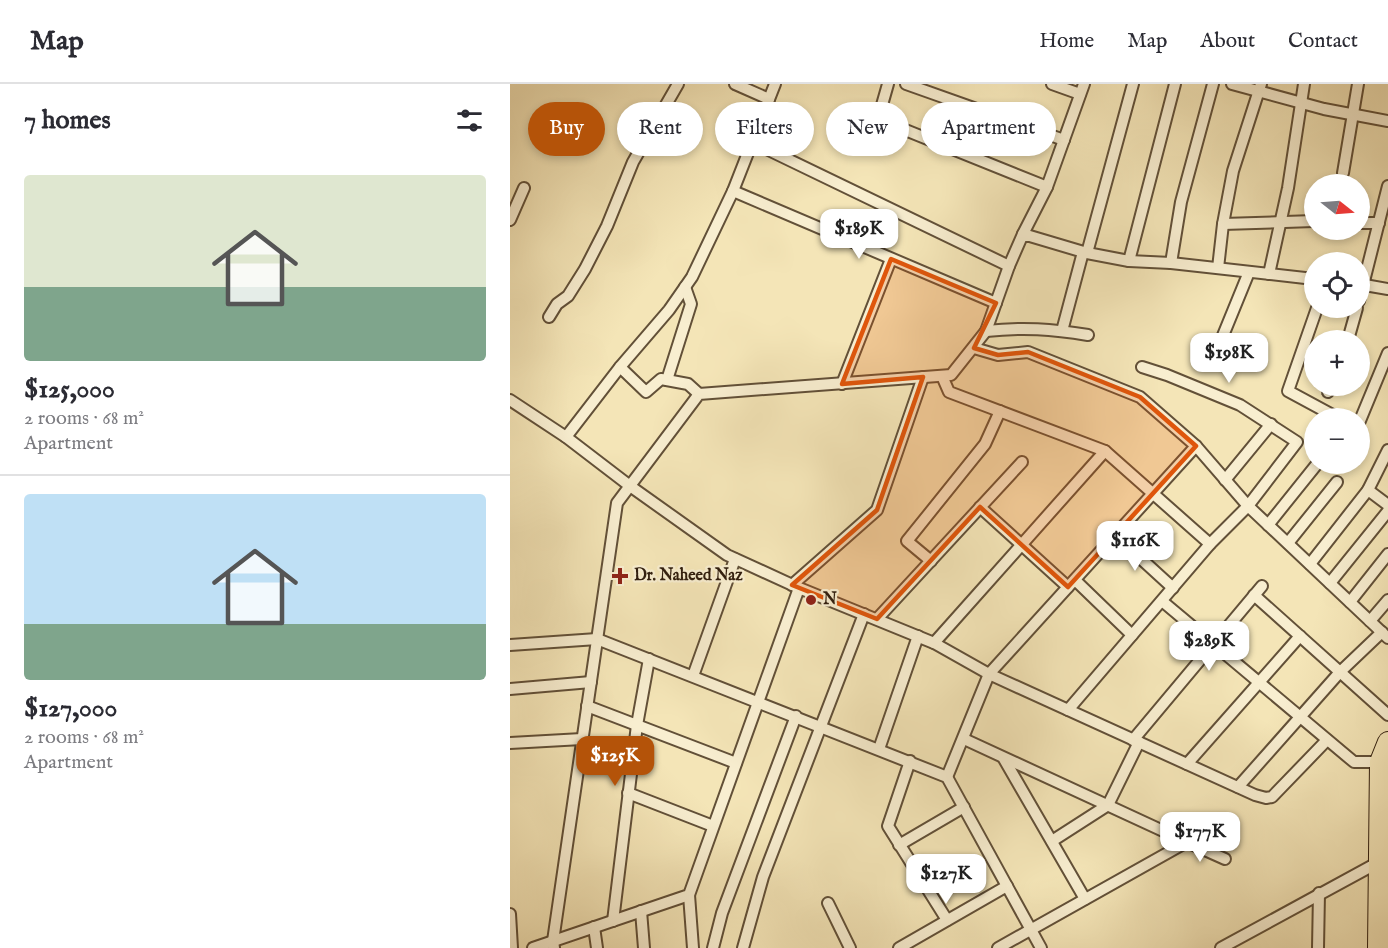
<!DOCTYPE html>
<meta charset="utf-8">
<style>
:root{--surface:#fff;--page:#f7f7f7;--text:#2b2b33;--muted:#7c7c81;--line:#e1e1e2;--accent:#b45309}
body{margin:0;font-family:"IM FELL English",serif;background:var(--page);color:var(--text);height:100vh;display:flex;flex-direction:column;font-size:22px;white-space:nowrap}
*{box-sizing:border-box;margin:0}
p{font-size:20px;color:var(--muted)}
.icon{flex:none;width:33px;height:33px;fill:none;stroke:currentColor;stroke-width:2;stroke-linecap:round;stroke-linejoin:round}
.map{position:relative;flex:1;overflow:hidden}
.side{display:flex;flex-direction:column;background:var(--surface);width:510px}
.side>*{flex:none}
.hud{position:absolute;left:18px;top:18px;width:570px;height:54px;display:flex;gap:12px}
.needle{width:39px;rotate:107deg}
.tools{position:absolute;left:794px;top:90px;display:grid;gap:12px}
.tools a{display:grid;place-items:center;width:66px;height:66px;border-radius:50%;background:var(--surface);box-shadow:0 3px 9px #0003;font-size:30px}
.price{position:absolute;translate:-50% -51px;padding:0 14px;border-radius:12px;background:#fff;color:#222;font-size:20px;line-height:39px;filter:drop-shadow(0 2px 3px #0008)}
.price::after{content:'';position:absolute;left:50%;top:36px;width:18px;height:14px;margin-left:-9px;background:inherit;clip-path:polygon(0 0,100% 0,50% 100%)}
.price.current{background:var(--accent);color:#fff}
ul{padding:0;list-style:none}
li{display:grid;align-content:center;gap:12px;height:318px;padding:0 24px}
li+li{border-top:2px solid var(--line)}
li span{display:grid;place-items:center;height:186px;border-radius:6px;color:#555}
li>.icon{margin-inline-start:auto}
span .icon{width:108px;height:108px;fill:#fffc;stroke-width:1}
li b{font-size:26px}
h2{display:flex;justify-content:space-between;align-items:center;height:72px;padding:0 24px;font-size:26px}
.chip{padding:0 21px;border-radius:27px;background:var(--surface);box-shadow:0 3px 9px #0003;font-size:21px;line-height:54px}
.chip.current{background:var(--accent);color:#fff}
header{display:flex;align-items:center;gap:36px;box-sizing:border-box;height:84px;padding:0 30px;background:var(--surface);border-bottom:2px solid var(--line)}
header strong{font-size:28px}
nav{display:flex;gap:33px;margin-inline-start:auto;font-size:21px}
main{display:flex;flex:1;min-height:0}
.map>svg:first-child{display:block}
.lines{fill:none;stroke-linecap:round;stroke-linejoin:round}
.street-casing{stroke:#625038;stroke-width:14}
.highway-casing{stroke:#311e0e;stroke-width:22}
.street{stroke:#f8eed0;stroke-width:10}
.highway{stroke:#f4e5b7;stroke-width:20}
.marked{fill:#df560c;fill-opacity:0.2;stroke:#df560c;stroke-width:4.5;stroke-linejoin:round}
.poi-dot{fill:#8f2418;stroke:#f8eed0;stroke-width:2}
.labels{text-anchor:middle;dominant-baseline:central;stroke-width:4.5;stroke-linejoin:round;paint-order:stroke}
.poi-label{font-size:16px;font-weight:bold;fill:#311e0e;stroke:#f8eed0;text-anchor:start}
</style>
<header>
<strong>Map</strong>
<nav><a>Home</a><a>Map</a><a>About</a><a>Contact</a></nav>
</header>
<main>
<section class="side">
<h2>7 homes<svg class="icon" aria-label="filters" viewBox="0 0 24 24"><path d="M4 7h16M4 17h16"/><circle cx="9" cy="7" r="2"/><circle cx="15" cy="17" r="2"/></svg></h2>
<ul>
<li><span style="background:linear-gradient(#dfe7d0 60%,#7fa58c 0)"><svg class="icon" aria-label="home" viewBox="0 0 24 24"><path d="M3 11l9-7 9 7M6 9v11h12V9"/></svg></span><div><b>$125,000</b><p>2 rooms · 68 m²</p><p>Apartment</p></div></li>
<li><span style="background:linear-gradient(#bfe0f5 70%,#7fa58c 0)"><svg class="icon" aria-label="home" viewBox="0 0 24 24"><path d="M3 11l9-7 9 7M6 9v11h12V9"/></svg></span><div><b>$127,000</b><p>2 rooms · 68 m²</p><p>Apartment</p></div></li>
</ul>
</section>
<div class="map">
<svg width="878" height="864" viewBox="0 0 878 864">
<rect width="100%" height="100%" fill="#f4e5b7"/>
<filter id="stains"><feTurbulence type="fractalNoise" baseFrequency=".00333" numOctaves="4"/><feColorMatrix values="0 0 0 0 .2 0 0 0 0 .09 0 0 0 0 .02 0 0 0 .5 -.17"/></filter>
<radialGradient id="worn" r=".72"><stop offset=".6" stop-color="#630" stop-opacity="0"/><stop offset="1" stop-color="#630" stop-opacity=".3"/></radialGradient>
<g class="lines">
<g class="street-casing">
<g id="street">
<polyline points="225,0 259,15"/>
<polyline points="378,0 368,35 537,103"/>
<polyline points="396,0 554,56"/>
<polyline points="542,0 570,10"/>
<polyline points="722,0 814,25 878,37"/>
<polyline points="242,58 499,182"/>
<polyline points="833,89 848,0"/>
<polyline points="223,107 486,219"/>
<polyline points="0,136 14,104"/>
<polyline points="849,139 869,139"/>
<polyline points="713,140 804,137"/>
<polyline points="513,150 537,103 574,0"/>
<polyline points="577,169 623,0"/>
<polyline points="619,177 665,0"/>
<polyline points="661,179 671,118 703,0"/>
<polyline points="708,184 713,140 723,87 751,0"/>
<polyline points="759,190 778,104 794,0"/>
<polyline points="849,200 878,205"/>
<polyline points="849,217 878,102"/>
<polyline points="807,224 778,307 828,334"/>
<polyline points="39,233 47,220 58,212 75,185 97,142 123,78 168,0"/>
<path d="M476 247C513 243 542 245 578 251"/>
<polyline points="552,247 573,168"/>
<polyline points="712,254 739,188"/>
<polyline points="838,256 847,224"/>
<polyline points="464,264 488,271 518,268 630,313 686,362 738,422 878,554"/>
<polyline points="110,283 136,308 151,295 178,300 189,310"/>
<polyline points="432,292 439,308 595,367 700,460"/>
<polyline points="157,296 181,220 175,203"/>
<polyline points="332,300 381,175"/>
<polyline points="818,308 821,302"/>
<polyline points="0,316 56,353 120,402 217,471 289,504 424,559 479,590 745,711 756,714 762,713 817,656"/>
<polyline points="849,339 878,269"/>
<polyline points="56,353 110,283 159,226 182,193 223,107 265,0"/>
<polyline points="715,396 761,340"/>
<polyline points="858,406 878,421"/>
<polyline points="470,423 558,503"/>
<polyline points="758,441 807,380"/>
<polyline points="605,451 663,504"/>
<polyline points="778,459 827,398"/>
<polyline points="421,477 397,457 475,360 490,327"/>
<polyline points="800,480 858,406 878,366"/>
<polyline points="565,496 622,551"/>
<polyline points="820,499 878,427"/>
<polyline points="282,501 367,426 413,293"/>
<polyline points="744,511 878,631"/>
<polyline points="652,517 844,678 870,678"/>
<polyline points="840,518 878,470"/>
<polyline points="367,535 512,378"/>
<polyline points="860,537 878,516"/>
<polyline points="424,559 595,367"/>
<polyline points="0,561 87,555 437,693 531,864"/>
<polyline points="183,592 225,475"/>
<polyline points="0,605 81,598"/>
<polyline points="77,622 226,679"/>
<polyline points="558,626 700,460 738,422 787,358 730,321 657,291 632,283"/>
<polyline points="454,655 677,758 488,864"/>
<polyline points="623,656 752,502"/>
<polyline points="0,659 72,655"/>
<polyline points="369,665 408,552"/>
<polyline points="494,675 575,815"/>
<polyline points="400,677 378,742 437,836"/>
<polyline points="677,680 790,552"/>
<polyline points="437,693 479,590 686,362"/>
<polyline points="728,703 830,588 872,548"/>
<polyline points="118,709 203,742"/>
<polyline points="542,757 598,721 629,658"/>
<polyline points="677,758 715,775"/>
<polyline points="389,761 454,723"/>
<polyline points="179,811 183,864"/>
<polyline points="318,819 340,864"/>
<polyline points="131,827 134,864"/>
<polyline points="0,830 2,864"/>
<polyline points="103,837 127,641 139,575"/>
<polyline points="84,843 87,864"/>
<polyline points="23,864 179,811 289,504"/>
<polyline points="44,864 43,857 107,419 189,310 441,291 476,247 499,182 513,150 577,169 619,177 661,179 804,195"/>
<polyline points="203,864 212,829 286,632"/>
<polyline points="233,864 253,793 354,530"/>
<polyline points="389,864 497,802"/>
<polyline points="711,864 869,778"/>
<polyline points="808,864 809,809"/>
</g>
</g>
<g class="highway-casing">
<polyline id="highway" points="868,864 870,678 878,658"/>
</g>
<use href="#street" class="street"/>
<use href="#highway" class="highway"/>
</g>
<path class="marked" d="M381 175 486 219 464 264 488 271 518 268 630 313 686 362 558 503 470 423 367 535 282 501 367 426 413 293 332 300Z"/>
<g class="poi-dot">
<path d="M107 483h6v6h6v6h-6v6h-6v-6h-6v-6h6z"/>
<circle cx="301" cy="516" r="6"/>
</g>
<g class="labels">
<g class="poi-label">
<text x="124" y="492">Dr. Naheed Naz</text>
<text x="313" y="516">N</text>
</g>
</g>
<rect width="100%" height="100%" filter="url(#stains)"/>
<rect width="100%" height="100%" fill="url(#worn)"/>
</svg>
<div class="tools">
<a><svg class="needle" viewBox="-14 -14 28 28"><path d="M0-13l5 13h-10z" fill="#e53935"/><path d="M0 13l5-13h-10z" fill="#7c7c81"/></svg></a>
<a><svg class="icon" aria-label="locate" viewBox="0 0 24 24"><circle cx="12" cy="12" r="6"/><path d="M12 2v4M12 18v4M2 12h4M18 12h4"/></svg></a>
<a>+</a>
<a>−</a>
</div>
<b class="price" style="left:349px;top:176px">$189K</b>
<b class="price" style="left:719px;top:300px">$198K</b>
<b class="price" style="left:625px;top:488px">$116K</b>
<b class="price" style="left:699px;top:588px">$289K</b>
<b class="price current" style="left:105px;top:703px">$125K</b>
<b class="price" style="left:690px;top:779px">$177K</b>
<b class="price" style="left:436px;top:821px">$127K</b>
<div class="hud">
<a class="chip current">Buy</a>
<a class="chip">Rent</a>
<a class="chip">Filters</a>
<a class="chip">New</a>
<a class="chip">Apartment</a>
</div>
</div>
</main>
